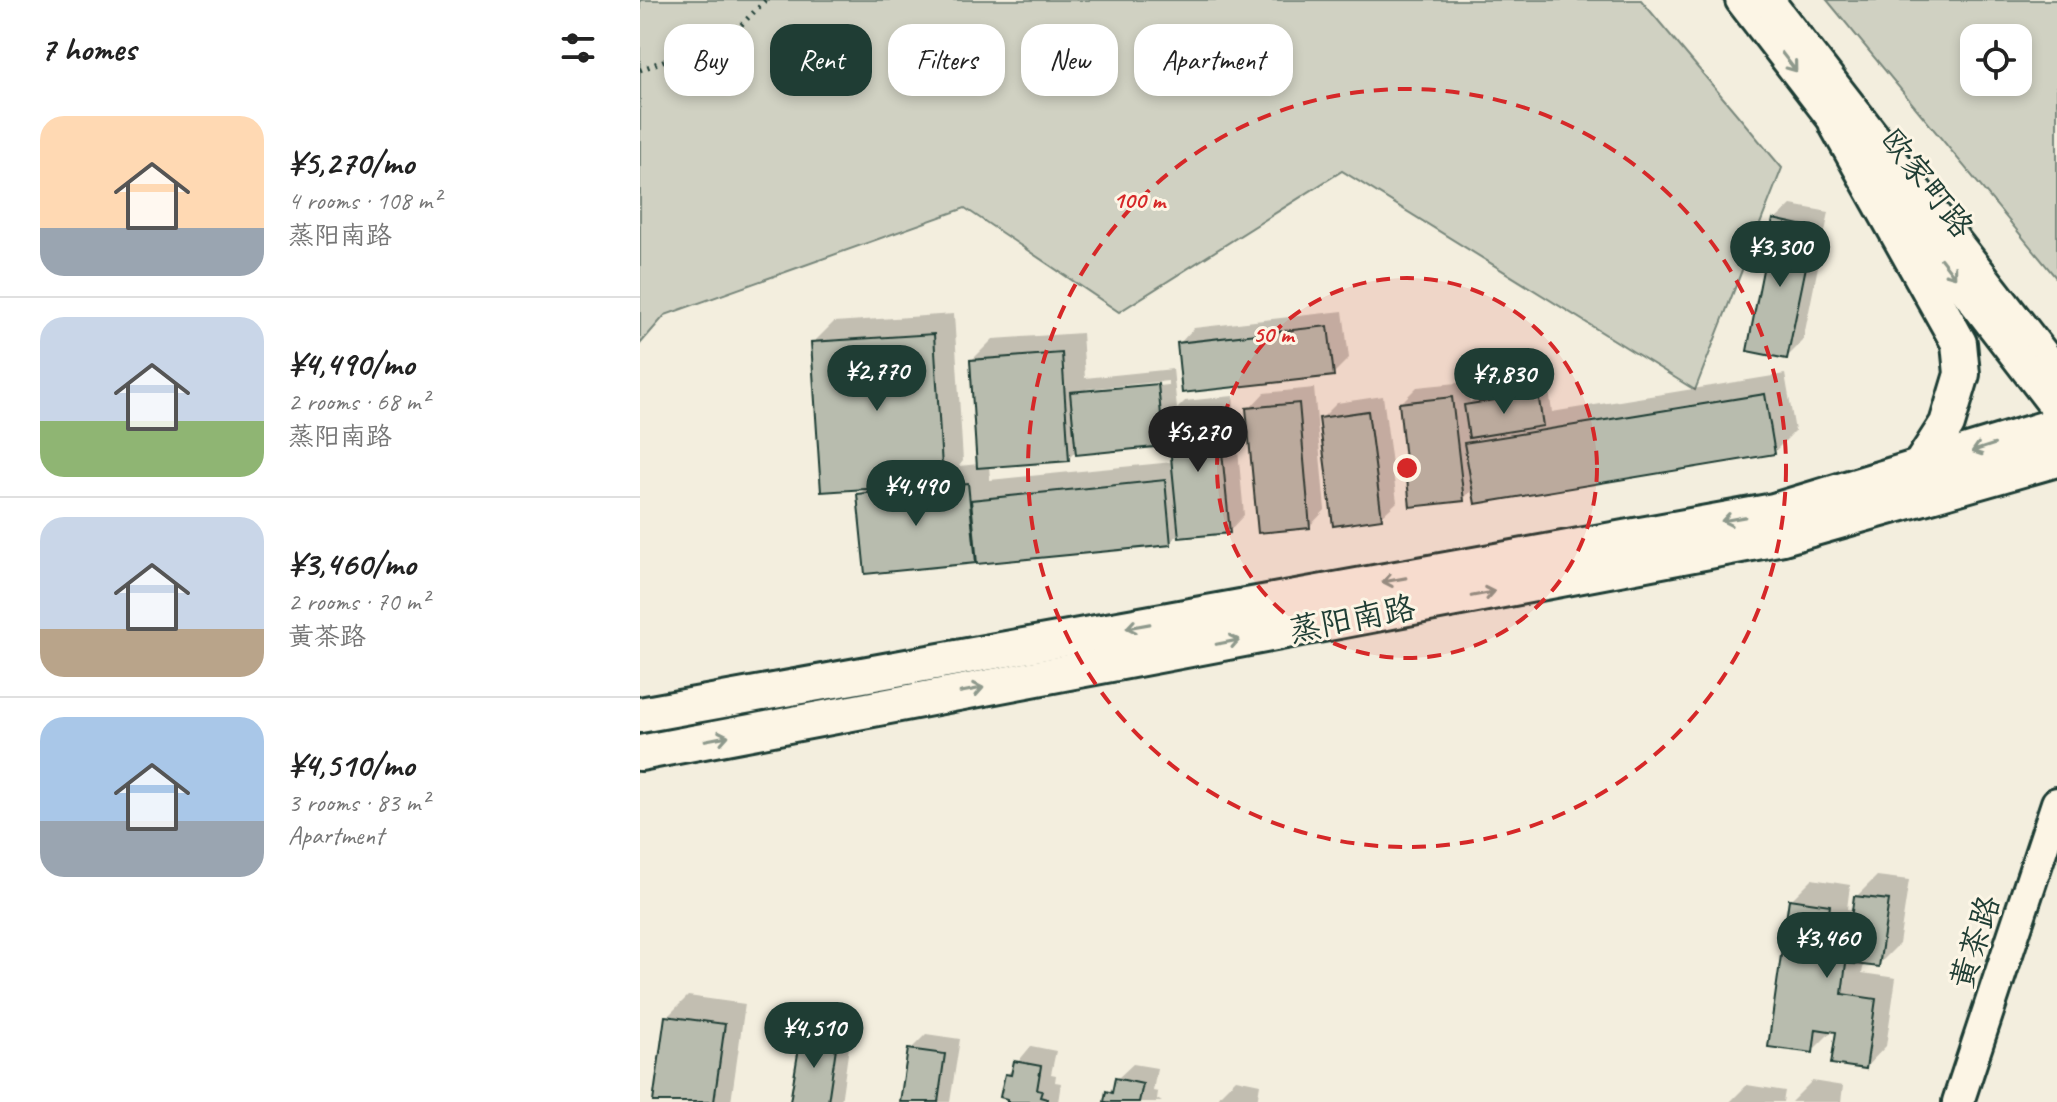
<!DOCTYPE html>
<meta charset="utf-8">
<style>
:root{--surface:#fff;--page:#f6f6f6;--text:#222;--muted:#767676;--line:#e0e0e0;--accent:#1f3d34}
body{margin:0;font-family:Caveat,"LXGW WenKai TC",sans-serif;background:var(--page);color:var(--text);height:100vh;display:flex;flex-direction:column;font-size:30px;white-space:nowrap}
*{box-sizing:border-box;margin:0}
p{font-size:26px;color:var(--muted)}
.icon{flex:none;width:44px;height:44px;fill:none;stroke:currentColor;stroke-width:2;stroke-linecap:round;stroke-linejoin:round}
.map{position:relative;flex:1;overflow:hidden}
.side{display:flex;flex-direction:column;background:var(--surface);width:640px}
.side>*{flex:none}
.guide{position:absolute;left:24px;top:24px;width:760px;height:72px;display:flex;gap:16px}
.buttons{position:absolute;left:1320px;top:24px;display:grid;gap:16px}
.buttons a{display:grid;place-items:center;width:72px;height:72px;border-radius:16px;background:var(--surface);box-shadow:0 4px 12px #0003;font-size:40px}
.price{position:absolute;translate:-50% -68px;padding:0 18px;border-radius:28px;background:var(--accent);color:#fff;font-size:26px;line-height:52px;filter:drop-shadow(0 2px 4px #0008)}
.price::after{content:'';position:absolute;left:50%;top:48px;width:24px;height:18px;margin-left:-12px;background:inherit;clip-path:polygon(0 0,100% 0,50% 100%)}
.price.current{background:#222;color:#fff}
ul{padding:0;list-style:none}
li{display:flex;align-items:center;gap:24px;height:200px;padding:0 40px}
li+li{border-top:2px solid var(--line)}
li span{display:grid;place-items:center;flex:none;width:224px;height:160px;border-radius:24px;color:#555}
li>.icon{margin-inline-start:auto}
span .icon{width:96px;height:96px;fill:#fffc;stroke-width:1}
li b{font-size:34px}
h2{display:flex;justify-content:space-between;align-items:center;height:96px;padding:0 40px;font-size:34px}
.pill{padding:0 28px;border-radius:24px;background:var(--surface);box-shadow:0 4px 12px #0003;font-size:28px;line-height:72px}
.pill.current{background:var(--accent);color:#fff}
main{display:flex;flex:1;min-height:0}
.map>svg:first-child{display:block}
.green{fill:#d0d1c2;stroke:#78877b;stroke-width:2;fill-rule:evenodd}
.shadow{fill:#0003;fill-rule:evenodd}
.building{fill:#b8bcae;stroke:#1f3d34;stroke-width:2}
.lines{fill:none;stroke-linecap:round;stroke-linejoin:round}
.secondary-casing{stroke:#1f3d34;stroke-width:36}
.primary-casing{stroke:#1f3d34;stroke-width:40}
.path{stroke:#1f3d34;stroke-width:5;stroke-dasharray:2 6;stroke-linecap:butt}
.secondary{stroke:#fcf5e5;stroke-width:30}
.primary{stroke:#fcf5e5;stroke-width:34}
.oneway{stroke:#8e998c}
.ring{fill:none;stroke:#d62828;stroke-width:4;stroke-dasharray:14 10}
.labels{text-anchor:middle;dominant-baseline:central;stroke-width:6;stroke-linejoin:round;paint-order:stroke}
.street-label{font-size:32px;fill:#1f3d34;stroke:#fcf5e5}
.centre{fill:#d62828;stroke:#fcf5e5;stroke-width:4}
.ring-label{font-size:24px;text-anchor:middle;font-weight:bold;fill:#d62828;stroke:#fcf5e5;stroke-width:6;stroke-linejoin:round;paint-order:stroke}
</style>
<main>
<section class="side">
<h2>7 homes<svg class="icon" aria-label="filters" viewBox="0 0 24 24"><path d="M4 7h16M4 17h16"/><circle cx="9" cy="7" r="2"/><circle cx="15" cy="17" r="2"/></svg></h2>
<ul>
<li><span style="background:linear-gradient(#ffd9b3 70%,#9aa5b1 0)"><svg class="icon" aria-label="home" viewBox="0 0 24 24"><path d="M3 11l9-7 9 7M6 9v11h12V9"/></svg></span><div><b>¥5,270/mo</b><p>4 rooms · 108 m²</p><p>蒸阳南路</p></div></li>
<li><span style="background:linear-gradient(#c9d6e8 65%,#8fb573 0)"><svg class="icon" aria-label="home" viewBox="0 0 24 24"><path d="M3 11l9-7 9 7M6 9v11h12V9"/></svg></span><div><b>¥4,490/mo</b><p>2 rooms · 68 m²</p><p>蒸阳南路</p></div></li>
<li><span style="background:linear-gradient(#c9d6e8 70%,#b9a48a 0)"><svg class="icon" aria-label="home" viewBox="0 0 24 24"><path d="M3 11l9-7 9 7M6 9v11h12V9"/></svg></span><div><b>¥3,460/mo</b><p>2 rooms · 70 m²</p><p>黄茶路</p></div></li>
<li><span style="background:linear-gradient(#a9c7e8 65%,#9aa5b1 0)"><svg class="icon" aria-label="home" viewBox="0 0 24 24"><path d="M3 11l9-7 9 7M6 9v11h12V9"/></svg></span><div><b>¥4,510/mo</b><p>3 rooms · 83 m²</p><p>Apartment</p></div></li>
</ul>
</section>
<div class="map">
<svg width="1417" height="1102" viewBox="0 0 1417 1102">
<rect width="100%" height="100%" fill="#f3eede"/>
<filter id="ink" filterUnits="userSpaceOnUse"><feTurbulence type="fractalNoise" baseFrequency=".0125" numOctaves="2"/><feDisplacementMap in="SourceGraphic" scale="16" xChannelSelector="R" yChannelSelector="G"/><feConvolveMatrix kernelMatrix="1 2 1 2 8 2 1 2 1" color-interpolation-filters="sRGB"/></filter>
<g filter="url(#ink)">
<g class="green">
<polygon points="0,0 1001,0 1142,168 1055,390 702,171 479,312 325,208 25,315 0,344"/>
<path d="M1187 0H1417V279ZM1378 38V82H1334V38Z"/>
</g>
<g class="shadow">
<polygon points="1151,205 1189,212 1163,341 1147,357 1135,220"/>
<polygon points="703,311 709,358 693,374 539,344 554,328"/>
<path d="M314 314 323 461 319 466 339 464 332 360 353 339 442 333 445 378 533 369 537 409 545 401 593 396 604 515 589 531 540 532 530 543 227 572 219 495 227 487 173 343 194 322ZM528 381V385L446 393V389ZM531 437 533 462 350 480 349 465 428 459 437 450 523 445Z"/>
<polygon points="1145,374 1155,431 1134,452 834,488 823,499 761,403 777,387 827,382 830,402 837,395 908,383 912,412"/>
<polygon points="674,388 685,510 670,526 609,409 624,393"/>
<polygon points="743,396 757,502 741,517 681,419 697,403"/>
<polygon points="1237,876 1269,880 1259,944 1238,965 1224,963 1222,973 1256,978 1246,1046 1226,1067 1198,1030 1193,1030 1172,1051 1151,900 1172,879 1210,885 1207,909 1212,910 1216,897"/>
<polygon points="48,996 105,1004 91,1102 15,1102 27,1017"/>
<polygon points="178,1020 212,1026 201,1102 152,1102 162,1036"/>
<polygon points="286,1034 320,1039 310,1102 262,1102 270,1050"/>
<polygon points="391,1046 416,1051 411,1074 416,1075 415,1082 421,1083 418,1102 369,1102 367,1075"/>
<polygon points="493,1064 517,1068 513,1091 518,1092 517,1099 522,1102 466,1102 468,1092 476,1085 477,1079"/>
<polygon points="596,1079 620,1084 617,1102 577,1102 580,1095"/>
<polygon points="1172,1081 1203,1086 1201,1102 1151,1102"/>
<polygon points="1107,1085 1145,1091 1143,1102 1090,1102"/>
</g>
<g class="building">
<polygon points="1133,219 1174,228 1147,359 1107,351"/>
<polygon points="688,326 694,376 542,393 537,343"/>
<polygon points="294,334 303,484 181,492 171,342"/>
<polygon points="422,353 429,461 337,468 330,360"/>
<polygon points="518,384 524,446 436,455 430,392"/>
<polygon points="898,393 903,426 829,438 824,405"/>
<polygon points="1125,394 1135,454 835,504 824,443"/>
<polygon points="812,397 824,501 770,507 759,403"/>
<polygon points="659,403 670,528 618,533 606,408"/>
<polygon points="578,411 590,533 539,538 527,416"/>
<polygon points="728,411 742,519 693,526 679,418"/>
<polygon points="525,480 531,545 337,564 331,500"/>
<polygon points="328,483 336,563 225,574 217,494"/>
<polygon points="1214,896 1249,900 1239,967 1206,963 1202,994 1236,999 1226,1069 1191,1064 1196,1032 1176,1029 1173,1053 1128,1047 1149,899 1190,905 1187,930 1209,933"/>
<polygon points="25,1016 85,1024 74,1102 13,1102"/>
<polygon points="161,1035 197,1041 188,1102 150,1102"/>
<polygon points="268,1049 305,1054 298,1102 260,1102"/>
<polygon points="374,1061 401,1066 397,1090 402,1091 400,1097 407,1099 406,1102 367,1102 367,1099 360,1097 365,1074 371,1075"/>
<polygon points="475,1078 503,1084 499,1102 464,1102 466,1091 472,1093"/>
</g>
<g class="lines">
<g class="secondary-casing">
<g id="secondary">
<polyline points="1101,0 1212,144"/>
<polyline points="1128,0 1417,372"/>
<polyline points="1242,182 1417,409"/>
<polyline points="1318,1102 1417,803"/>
</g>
</g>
<g class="primary-casing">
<g id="primary">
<polyline points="1197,125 1319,343 1322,374 1307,424 1278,469"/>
<polyline points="0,715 1134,511 1417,425"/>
<polyline points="0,753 1143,537 1417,459"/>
</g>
</g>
<polyline class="path" points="0,70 92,34 126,0"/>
<use href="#secondary" class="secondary"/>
<use href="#primary" class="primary"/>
</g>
<defs><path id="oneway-shaft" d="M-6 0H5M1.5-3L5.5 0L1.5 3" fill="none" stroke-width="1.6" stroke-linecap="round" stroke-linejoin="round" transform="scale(2)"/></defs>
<g class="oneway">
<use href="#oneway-shaft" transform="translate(1149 62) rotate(52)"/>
<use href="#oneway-shaft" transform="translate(1308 268) rotate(52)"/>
<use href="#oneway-shaft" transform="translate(1343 448) rotate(162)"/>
<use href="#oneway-shaft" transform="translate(1093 519) rotate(170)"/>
<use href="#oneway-shaft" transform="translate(754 580) rotate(170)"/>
<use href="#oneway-shaft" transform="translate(843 594) rotate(-11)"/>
<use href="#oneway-shaft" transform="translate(498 626) rotate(170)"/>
<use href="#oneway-shaft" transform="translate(588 642) rotate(-11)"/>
<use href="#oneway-shaft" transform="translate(332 690) rotate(-11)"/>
<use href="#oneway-shaft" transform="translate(77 738) rotate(-11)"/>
</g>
</g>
<circle cx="767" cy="468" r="190" fill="#d62828" fill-opacity=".12"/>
<g class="ring">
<circle cx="767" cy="468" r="190"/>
<circle cx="767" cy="468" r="379"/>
</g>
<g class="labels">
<g class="street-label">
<text transform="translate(1287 183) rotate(52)">欧家町路</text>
<text transform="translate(712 619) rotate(-11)">蒸阳南路</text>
<text transform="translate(1335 942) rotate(-72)">黄茶路</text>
</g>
</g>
<circle cx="767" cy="468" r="12" class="centre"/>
<g class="ring-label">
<text x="499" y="208">100 m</text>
<text x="633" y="342">50 m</text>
</g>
</svg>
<div class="buttons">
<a><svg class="icon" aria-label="locate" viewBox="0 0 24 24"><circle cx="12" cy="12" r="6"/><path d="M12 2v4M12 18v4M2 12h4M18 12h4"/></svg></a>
</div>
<b class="price" style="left:1140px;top:289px">¥3,300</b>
<b class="price" style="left:237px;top:413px">¥2,770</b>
<b class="price" style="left:864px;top:416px">¥7,830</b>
<b class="price current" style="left:558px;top:474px">¥5,270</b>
<b class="price" style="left:276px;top:528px">¥4,490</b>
<b class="price" style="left:1187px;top:980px">¥3,460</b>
<b class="price" style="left:174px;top:1070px">¥4,510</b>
<div class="guide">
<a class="pill">Buy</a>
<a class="pill current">Rent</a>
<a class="pill">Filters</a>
<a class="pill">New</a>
<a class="pill">Apartment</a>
</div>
</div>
</main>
